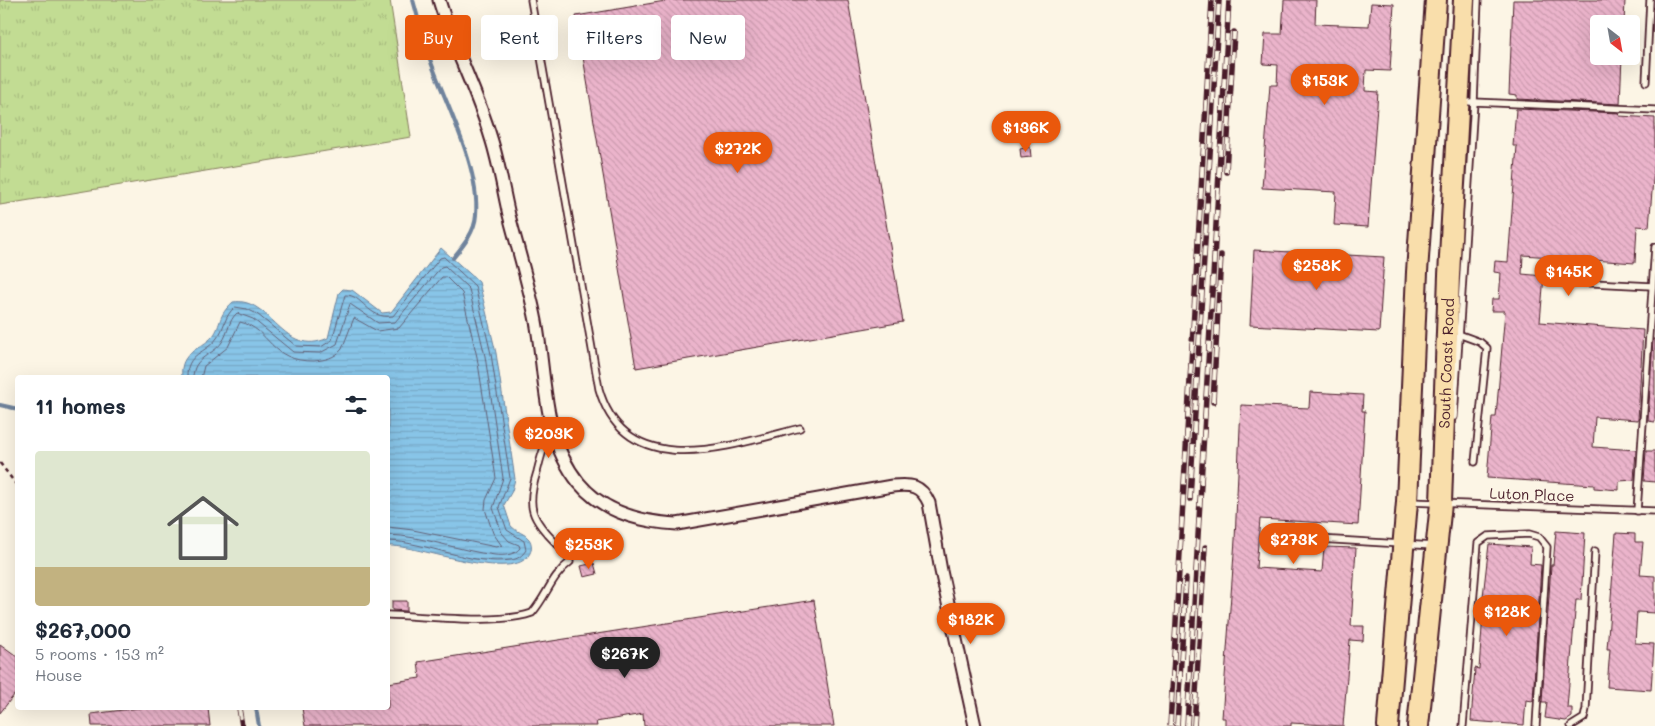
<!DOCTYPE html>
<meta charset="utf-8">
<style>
:root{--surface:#fff;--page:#f6f6f7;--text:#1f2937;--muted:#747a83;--accent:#ea580c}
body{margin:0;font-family:Mali,sans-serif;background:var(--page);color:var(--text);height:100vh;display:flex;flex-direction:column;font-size:19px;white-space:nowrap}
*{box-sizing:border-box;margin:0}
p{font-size:16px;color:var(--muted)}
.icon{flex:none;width:28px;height:28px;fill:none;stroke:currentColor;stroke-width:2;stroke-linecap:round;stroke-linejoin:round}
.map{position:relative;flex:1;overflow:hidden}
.drawer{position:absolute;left:15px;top:375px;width:375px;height:335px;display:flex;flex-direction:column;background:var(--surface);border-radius:5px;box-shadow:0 5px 20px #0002}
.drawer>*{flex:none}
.banner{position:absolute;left:405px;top:15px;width:475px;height:45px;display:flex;gap:10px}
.needle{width:32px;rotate:149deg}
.fabs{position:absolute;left:1590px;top:15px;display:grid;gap:10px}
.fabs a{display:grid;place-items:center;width:50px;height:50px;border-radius:5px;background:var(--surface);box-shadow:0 5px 20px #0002;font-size:25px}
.price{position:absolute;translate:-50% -42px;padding:0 11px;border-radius:18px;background:var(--accent);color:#fff;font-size:16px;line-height:32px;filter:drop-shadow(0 1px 2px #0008)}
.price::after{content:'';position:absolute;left:50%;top:30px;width:15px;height:11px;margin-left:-8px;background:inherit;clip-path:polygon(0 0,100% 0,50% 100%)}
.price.selected{background:#222;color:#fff}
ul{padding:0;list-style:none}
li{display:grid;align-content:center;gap:10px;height:265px;padding:0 20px}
li span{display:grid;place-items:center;height:155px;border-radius:5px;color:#555}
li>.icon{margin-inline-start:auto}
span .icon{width:90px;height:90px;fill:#fffc;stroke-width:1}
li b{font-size:21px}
h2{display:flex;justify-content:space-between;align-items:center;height:60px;padding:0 20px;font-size:21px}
.tag{padding:0 18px;border-radius:5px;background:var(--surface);box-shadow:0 5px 20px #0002;font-size:18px;line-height:45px}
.tag.selected{background:var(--accent);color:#fff}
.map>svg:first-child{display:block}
.grass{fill:url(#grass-tufts);stroke:#867e5f}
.water{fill:url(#water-rules);stroke:#6f839c}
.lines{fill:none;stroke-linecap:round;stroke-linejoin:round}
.shore{stroke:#636177;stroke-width:1}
.stream{stroke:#6f839c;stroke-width:4}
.building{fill:url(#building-back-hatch);stroke:#4a1f2b}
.lane-casing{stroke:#4a1f2b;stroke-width:9}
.street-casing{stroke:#4a1f2b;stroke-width:15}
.highway-casing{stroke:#4a1f2b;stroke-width:24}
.path{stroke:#4a1f2b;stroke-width:2.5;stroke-dasharray:4 4;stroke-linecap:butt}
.lane{stroke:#fcf5e5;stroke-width:5.5}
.street{stroke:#fcf5e5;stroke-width:11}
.highway{stroke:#f9deab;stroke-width:20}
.rail-casing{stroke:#4a1f2b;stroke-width:5.5}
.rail{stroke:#fcf5e5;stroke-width:4;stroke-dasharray:11;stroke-linecap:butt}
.labels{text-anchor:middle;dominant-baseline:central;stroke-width:4.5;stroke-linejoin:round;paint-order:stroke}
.street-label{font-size:15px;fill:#4a1f2b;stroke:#fcf5e5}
</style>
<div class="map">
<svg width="1655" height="726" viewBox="0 0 1655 726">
<defs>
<pattern id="grass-tufts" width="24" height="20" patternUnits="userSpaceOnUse" patternTransform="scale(1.25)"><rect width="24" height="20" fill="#c2dc93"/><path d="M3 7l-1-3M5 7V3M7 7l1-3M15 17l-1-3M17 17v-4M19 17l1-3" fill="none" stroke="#a8bc7f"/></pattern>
<pattern id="water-rules" width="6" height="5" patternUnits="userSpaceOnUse" patternTransform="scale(1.25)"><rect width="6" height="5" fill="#88c5e8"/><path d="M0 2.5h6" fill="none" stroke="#77a9c7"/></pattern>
<pattern id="building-back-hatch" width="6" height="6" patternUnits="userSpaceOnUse" patternTransform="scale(1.25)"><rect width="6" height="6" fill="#ebb4cb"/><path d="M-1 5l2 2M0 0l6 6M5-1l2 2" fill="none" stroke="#cb9aae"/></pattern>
</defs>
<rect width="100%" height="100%" fill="#fcf5e5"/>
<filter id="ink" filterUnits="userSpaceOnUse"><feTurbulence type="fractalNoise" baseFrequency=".02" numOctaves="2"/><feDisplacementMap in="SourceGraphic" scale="10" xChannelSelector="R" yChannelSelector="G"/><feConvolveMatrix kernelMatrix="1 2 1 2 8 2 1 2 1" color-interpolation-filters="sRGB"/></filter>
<g filter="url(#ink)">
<polygon class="grass" points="0,0 390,0 411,137 0,205"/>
<path class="water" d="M441 248 479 282 496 353 515 479 512 491 504 505 511 526C516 532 525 533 529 539 532 543 532 549 530 553 515 585 417 544 388 546V378L182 377C179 351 201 350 213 336 222 324 217 316 233 302 271 296 283 359 328 338L339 293 343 289 352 290 382 313 391 312Z"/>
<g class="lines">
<g class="shore">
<path d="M187 378C186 352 206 354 217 338 225 328 224 316 235 307L247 309 257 314 296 346 321 347 332 340 345 295C363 294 367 320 393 316L440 258 444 257 475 286 491 354 510 478 499 507 507 530 524 541 526 550C522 556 518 559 511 560 472 566 427 542 388 541"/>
<path d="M193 378C193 356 213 356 222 342 229 332 228 321 237 313L253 319 293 352 320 353 337 344 350 304 378 323 395 322 441 267 445 266 469 289 485 356 503 478 493 508 502 533 509 541 519 545 520 548C515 555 504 556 495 555 459 551 424 536 388 535"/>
<path d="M201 378 204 366 228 347 240 322C271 329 269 362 314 361 325 360 335 358 342 349L354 318 377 331 399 328 442 277H446L462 293 477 357 496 478 486 500 485 509 493 533 502 546 496 547 413 530 388 527"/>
</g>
<g class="stream">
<path d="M413 0C419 21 424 42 431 62 447 107 480 168 476 215 475 232 463 246 453 258"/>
<polyline points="0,405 18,409"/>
<polyline points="256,708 259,726"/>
</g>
</g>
<g class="building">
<polygon points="671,0 848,0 903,322 636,368 576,16"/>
<polygon points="1284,0 1316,0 1315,24 1369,26 1371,3 1394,4 1390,71 1366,70 1365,91 1378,92 1368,227 1334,225 1336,192 1262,188 1270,85 1277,85 1278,65 1263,64 1265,34 1282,34"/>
<polygon points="1513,0 1625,0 1624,24 1599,24 1599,56 1622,56 1620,104 1517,99 1517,95 1509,94"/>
<polygon points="1516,109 1620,113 1619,116 1655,118 1655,156 1649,227 1637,226 1635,263 1523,255 1522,274 1544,276 1540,322 1643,330 1638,420 1595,417 1593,447 1636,450 1634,480 1619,481 1619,490 1594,488 1594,485 1487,478 1492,417 1496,417 1505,311 1491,311 1492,299 1499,299 1501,273 1494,272 1495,261 1508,262 1517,146 1513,146"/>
<polygon points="1030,147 1031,157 1021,158 1020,149"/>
<polygon points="1254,250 1384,257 1379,332 1250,325"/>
<polygon points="1653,339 1655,339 1655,422 1648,421"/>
<polygon points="1310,392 1363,395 1362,411 1365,411 1358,525 1260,519 1256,568 1322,572 1324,547 1356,548 1351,626 1364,626 1363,641 1350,640 1343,726 1291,723 1291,726 1225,726 1225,718 1222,718 1235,540 1241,405 1309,408"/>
<polygon points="1646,451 1655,451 1655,482 1644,481"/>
<polygon points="1556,531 1585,533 1581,600 1576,600 1567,708 1572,708 1572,717 1566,721 1545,718 1547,702 1542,702 1551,565 1553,565"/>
<polygon points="1616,533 1635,534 1635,542 1643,542 1640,575 1655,576 1655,613 1637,612 1635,643 1654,644 1651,690 1607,687 1610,649 1607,649"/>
<polygon points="1489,544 1531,547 1530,564 1541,565 1533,701 1526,700 1524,725 1471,721 1475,668 1479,669 1483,614 1481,614"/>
<polygon points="594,563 597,574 584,577 581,566"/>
<polygon points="814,600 834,726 644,726 643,714 596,722 597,726 305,726 302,708 388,708 388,683 420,678 418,662"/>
<polygon points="392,601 407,601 407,611 392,610"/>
<polygon points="0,644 18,657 18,690 0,713"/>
<polygon points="139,708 208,708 210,726 92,726 91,714"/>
</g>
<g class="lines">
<g class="lane-casing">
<g id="lane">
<path d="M531 0 599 389C626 484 733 445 800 428"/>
<polyline points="1646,82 1650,0"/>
<polyline points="1470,102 1474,102 1478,0"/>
<polyline points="1553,281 1652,286"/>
<polyline points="1461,335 1480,342 1487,348 1475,462"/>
<polyline points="1454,417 1474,102 1655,110"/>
<polyline points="1409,502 1655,511"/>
<polyline points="1637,511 1655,247"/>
<polyline points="1286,537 1434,546"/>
<path d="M388 615C426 616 498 625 532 613 547 596 551 576 570 562 568 553 564 550 557 544 531 519 526 507 537 472 541 457 543 444 554 433"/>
<polyline points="1463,726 1478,543 1488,536 1529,534 1539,537 1547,547 1536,726"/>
<polyline points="1571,726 1584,718 1586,709 1595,551"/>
</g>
</g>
<g class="street-casing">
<path id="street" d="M439 0C453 47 477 91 491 138 499 163 503 189 509 215 518 250 529 285 536 321 546 375 542 438 579 483 603 512 640 522 677 524L892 486C911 484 921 485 929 503L941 571 975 726"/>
</g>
<g class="highway-casing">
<g id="highway">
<polyline points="1388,726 1407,502 1417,272 1436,0"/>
<path id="s1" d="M1418 726 1441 503 1449 275 1464 0"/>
</g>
</g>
<polyline class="path" points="0,463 18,487"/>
<use href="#lane" class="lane"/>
<use href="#street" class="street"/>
<use href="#highway" class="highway"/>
<g class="rail-casing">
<g id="rail">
<polyline points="1226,172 1234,32"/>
<polyline points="1213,402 1221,255"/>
<polyline points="1190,499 1219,0"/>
<polyline points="239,708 242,726"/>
<polyline points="1170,726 1212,0"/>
<polyline points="1177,726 1186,579"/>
<polyline points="1187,726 1229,0"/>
<polyline points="1194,726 1205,547"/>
</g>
</g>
<use href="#rail" class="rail"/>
</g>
</g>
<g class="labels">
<g class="street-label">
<text stroke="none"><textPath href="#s1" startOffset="364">South Coast Road</textPath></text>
<text transform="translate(1532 494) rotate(2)">Luton Place</text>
</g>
</g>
</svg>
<div class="fabs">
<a><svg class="needle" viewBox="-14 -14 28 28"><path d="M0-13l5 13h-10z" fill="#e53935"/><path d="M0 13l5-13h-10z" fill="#747a83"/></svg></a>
</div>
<b class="price" style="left:1325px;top:106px">$153K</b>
<b class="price" style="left:1026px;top:153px">$136K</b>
<b class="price" style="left:738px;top:174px">$272K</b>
<b class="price" style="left:1317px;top:291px">$258K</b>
<b class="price" style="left:1569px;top:297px">$145K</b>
<b class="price" style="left:549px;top:459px">$203K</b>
<b class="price" style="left:1294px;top:565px">$273K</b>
<b class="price" style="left:589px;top:570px">$253K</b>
<b class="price" style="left:1507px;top:637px">$128K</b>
<b class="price" style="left:971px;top:645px">$182K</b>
<b class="price selected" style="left:625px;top:679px">$267K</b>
<div class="banner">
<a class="tag selected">Buy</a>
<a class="tag">Rent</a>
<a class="tag">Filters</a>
<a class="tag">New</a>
</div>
<section class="drawer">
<h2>11 homes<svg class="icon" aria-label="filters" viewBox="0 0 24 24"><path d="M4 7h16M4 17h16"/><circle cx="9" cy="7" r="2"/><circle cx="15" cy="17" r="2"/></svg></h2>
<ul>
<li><span style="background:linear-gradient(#dfe7d0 75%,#c2b280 0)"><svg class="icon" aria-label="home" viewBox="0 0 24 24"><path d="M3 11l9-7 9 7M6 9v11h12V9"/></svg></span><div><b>$267,000</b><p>5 rooms · 153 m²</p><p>House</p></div></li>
</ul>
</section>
</div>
